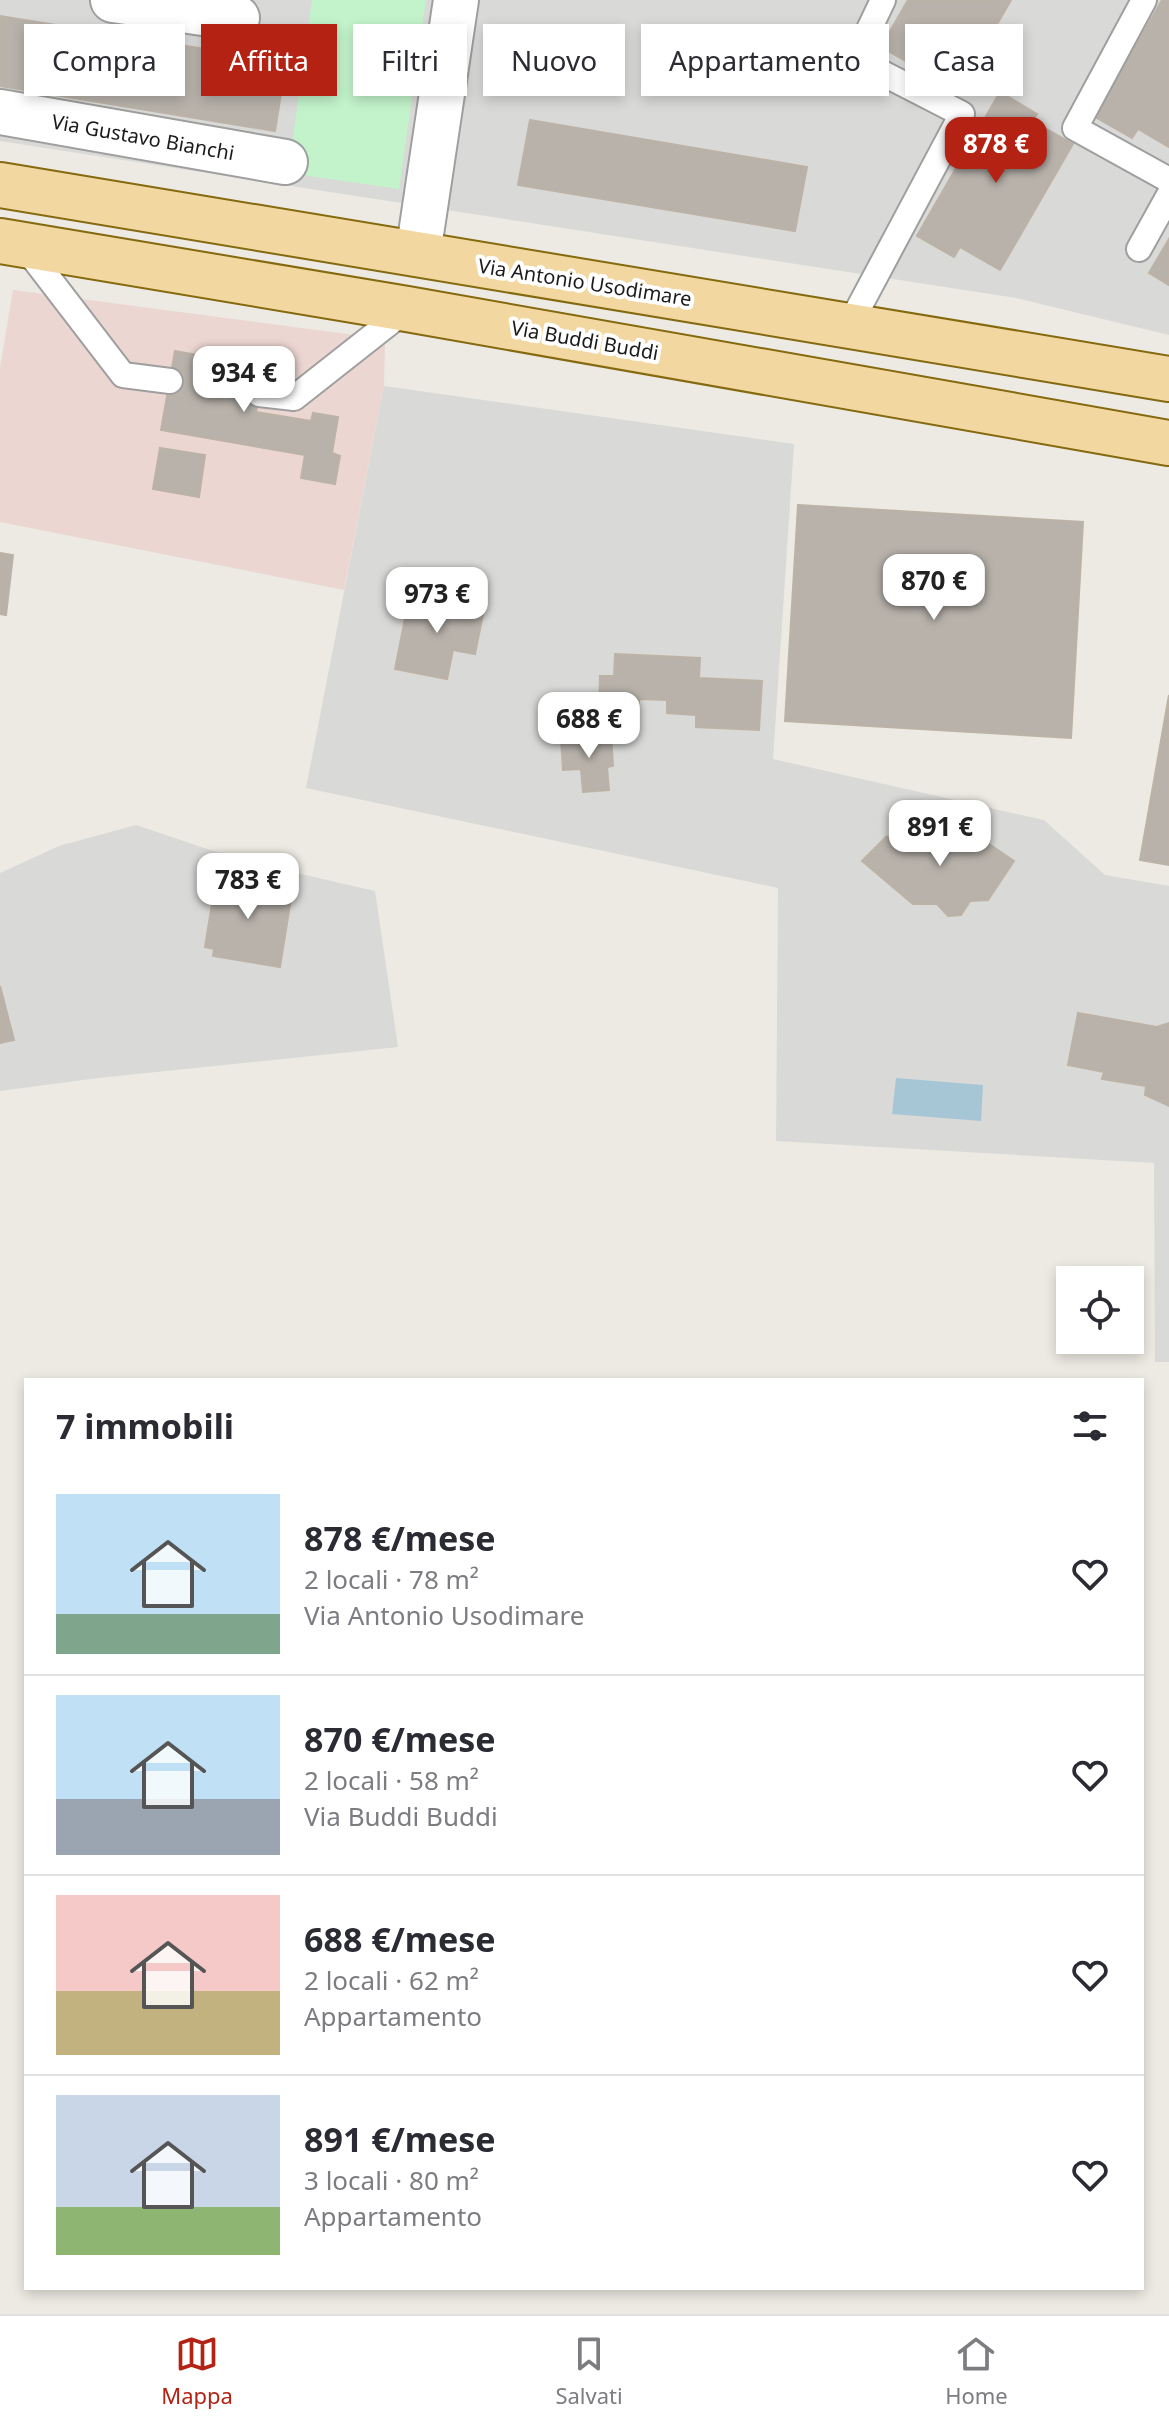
<!DOCTYPE html>
<html lang="it">
<meta charset="utf-8">
<style>
:root{--surface:#fff;--page:#f7f7f7;--text:#2b2b33;--muted:#7c7c81;--line:#e1e1e2;--accent:#b42213}
body{margin:0;font-family:"Noto Sans",sans-serif;background:var(--page);color:var(--text);height:100vh;display:flex;flex-direction:column;font-size:30px;white-space:nowrap}
*{box-sizing:border-box;margin:0}
p{font-size:26px;color:var(--muted)}
.icon{flex:none;width:44px;height:44px;fill:none;stroke:currentColor;stroke-width:2;stroke-linecap:round;stroke-linejoin:round}
.map{position:relative;flex:1;overflow:hidden}
.details{position:absolute;left:24px;top:1378px;width:1120px;height:912px;display:flex;flex-direction:column;background:var(--surface);border-radius:0px;box-shadow:0 4px 12px #0003}
.details>*{flex:none}
.hud{position:absolute;left:24px;top:24px;width:1122px;height:72px;display:flex;gap:16px}
.controls{position:absolute;left:1056px;top:1266px;display:grid;gap:16px}
.controls a{display:grid;place-items:center;width:88px;height:88px;border-radius:0px;background:var(--surface);box-shadow:0 4px 12px #0003;font-size:40px}
.price{position:absolute;translate:-50% -68px;padding:0 18px;border-radius:16px;background:#fff;color:#222;font-size:26px;line-height:52px;filter:drop-shadow(0 2px 4px #0008)}
.price::after{content:'';position:absolute;left:50%;top:48px;width:24px;height:18px;margin-left:-12px;background:inherit;clip-path:polygon(0 0,100% 0,50% 100%)}
.price.active{background:var(--accent);color:#fff}
ul{padding:0;list-style:none}
li{display:flex;align-items:center;gap:24px;height:200px;padding:0 32px}
li+li{border-top:2px solid var(--line)}
li span{display:grid;place-items:center;flex:none;width:224px;height:160px;border-radius:0px;color:#555}
li>.icon{margin-inline-start:auto}
span .icon{width:96px;height:96px;fill:#fffc;stroke-width:1}
li b{font-size:34px}
h2{display:flex;justify-content:space-between;align-items:center;height:96px;padding:0 32px;font-size:34px}
.tag{padding:0 28px;border-radius:0px;background:var(--surface);box-shadow:0 4px 12px #0003;font-size:28px;line-height:72px}
.tag.active{background:var(--accent);color:#fff}
.tabs{display:flex;justify-content:space-around;align-items:center;height:112px;border-top:2px solid var(--line);background:var(--surface);font-size:22px;color:var(--muted)}
.tabs a{display:grid;justify-items:center;gap:4px}
.tabs .active{color:var(--accent)}
.map>svg:first-child{display:block}
.residential{fill:#d9d9d8}
.commercial{fill:#ecd6d2}
.park{fill:#c2f3ca}
.water{fill:#a6c6d6}
.building{fill:#b8b2ab;stroke:#bcb2a6;stroke-width:2}
.lines{fill:none;stroke-linecap:round;stroke-linejoin:round}
.lane-casing{stroke:#9f9f9f;stroke-width:28}
.street-casing{stroke:#9f9f9f;stroke-width:48}
.primary-casing{stroke:#85690e;stroke-width:48}
.lane{stroke:#fff;stroke-width:24}
.street{stroke:#fff;stroke-width:44}
.primary{stroke:#f2d7a1;stroke-width:44}
.labels{text-anchor:middle;dominant-baseline:central;stroke-width:8;stroke-linejoin:round;paint-order:stroke}
.street-label{font-size:20px;fill:#1b1b1b;stroke:#fff}
</style>
<div class="map">
<svg width="1169" height="2314" viewBox="0 0 1169 2314">
<rect width="100%" height="100%" fill="#eceae2"/>
<g class="residential">
<polygon points="0,0 1169,0 1169,335 1016,298 0,141"/>
<polygon points="384,386 794,444 773,759 1044,820 1105,875 1169,886 1169,1362 1155,1362 1154,1163 776,1141 778,888 306,788"/>
<polygon points="136,825 240,860 375,891 398,1047 98,1078 0,1091 0,873 59,846"/>
</g>
<polygon class="commercial" points="13,290 385,339 384,386 344,590 0,522 0,368"/>
<polygon class="park" points="312,0 426,0 399,189 288,173"/>
<polygon class="water" points="896,1078 983,1085 981,1121 892,1114"/>
<g class="building">
<polygon points="908,0 1011,0 964,82 924,59 918,68 881,47"/>
<polygon points="1162,0 1169,0 1169,147 1138,129 1132,138 1095,117"/>
<polygon points="0,16 286,62 275,131 0,86"/>
<polygon points="1000,92 1037,114 1032,121 1073,144 1000,270 960,247 954,257 917,236"/>
<polygon points="530,120 807,167 795,231 518,185"/>
<polygon points="1169,239 1169,285 1149,273"/>
<polygon points="175,351 264,367 256,412 311,421 313,413 338,417 332,453 340,456 335,484 301,478 305,455 161,430"/>
<polygon points="160,448 205,455 199,497 153,489"/>
<polygon points="798,505 1083,522 1071,738 785,721"/>
<polygon points="0,553 13,555 6,615 0,614"/>
<polygon points="410,594 484,609 475,654 453,650 447,679 395,669"/>
<polygon points="615,654 700,658 699,678 762,681 759,730 696,727 696,715 667,713 667,700 639,699 639,709 599,707 600,676 614,676"/>
<polygon points="1169,695 1169,865 1140,860"/>
<polygon points="611,734 613,766 607,767 609,790 583,792 581,769 563,770 561,738"/>
<polygon points="964,827 1014,861 988,900 970,901 961,915 948,916 937,904 913,904 862,861 886,837"/>
<polygon points="217,873 273,883 272,889 292,892 280,967 213,956 214,949 205,947"/>
<polygon points="0,986 14,1040 0,1043"/>
<polygon points="1078,1013 1157,1027 1169,1023 1169,1106 1145,1095 1146,1086 1102,1079 1104,1072 1068,1065"/>
</g>
<g class="lines">
<g class="lane-casing">
<g id="lane">
<polyline points="1144,0 1075,128 1169,180"/>
<polyline points="24,246 123,375 170,381"/>
<polyline points="1139,249 1169,195"/>
<polyline points="849,326 962,114 855,59 883,0"/>
<polyline points="259,394 294,398 407,309"/>
</g>
</g>
<g class="street-casing">
<g id="street">
<polyline points="113,0 237,18"/>
<polyline points="0,112 285,162"/>
<polyline points="418,254 456,0"/>
</g>
</g>
<g class="primary-casing">
<g id="primary">
<polyline points="0,185 1169,379"/>
<polyline points="0,241 407,309 1169,443"/>
</g>
</g>
<use href="#lane" class="lane"/>
<use href="#street" class="street"/>
<use href="#primary" class="primary"/>
</g>
<g class="labels">
<g class="street-label">
<text transform="translate(143 137) rotate(10)">Via Gustavo Bianchi</text>
<text transform="translate(585 282) rotate(9)">Via Antonio Usodimare</text>
<text transform="translate(585 340) rotate(10)">Via Buddi Buddi</text>
</g>
</g>
</svg>
<div class="controls">
<a><svg class="icon" aria-label="locate" viewBox="0 0 24 24"><circle cx="12" cy="12" r="6"/><path d="M12 2v4M12 18v4M2 12h4M18 12h4"/></svg></a>
</div>
<b class="price active" style="left:996px;top:185px">878 €</b>
<b class="price" style="left:244px;top:414px">934 €</b>
<b class="price" style="left:934px;top:622px">870 €</b>
<b class="price" style="left:437px;top:635px">973 €</b>
<b class="price" style="left:589px;top:760px">688 €</b>
<b class="price" style="left:940px;top:868px">891 €</b>
<b class="price" style="left:248px;top:921px">783 €</b>
<div class="hud">
<a class="tag">Compra</a>
<a class="tag active">Affitta</a>
<a class="tag">Filtri</a>
<a class="tag">Nuovo</a>
<a class="tag">Appartamento</a>
<a class="tag">Casa</a>
</div>
<section class="details">
<h2>7 immobili<svg class="icon" aria-label="filters" viewBox="0 0 24 24"><path d="M4 7h16M4 17h16"/><circle cx="9" cy="7" r="2"/><circle cx="15" cy="17" r="2"/></svg></h2>
<ul>
<li><span style="background:linear-gradient(#bfe0f5 75%,#7fa58c 0)"><svg class="icon" aria-label="home" viewBox="0 0 24 24"><path d="M3 11l9-7 9 7M6 9v11h12V9"/></svg></span><div><b>878 €/mese</b><p>2 locali · 78 m²</p><p>Via Antonio Usodimare</p></div><svg class="icon" aria-label="heart" viewBox="0 0 24 24"><path d="M12 20l-8-8c-3-5 5-10 8-4 3-6 11-1 8 4z"/></svg></li>
<li><span style="background:linear-gradient(#bfe0f5 65%,#9aa5b1 0)"><svg class="icon" aria-label="home" viewBox="0 0 24 24"><path d="M3 11l9-7 9 7M6 9v11h12V9"/></svg></span><div><b>870 €/mese</b><p>2 locali · 58 m²</p><p>Via Buddi Buddi</p></div><svg class="icon" aria-label="heart" viewBox="0 0 24 24"><path d="M12 20l-8-8c-3-5 5-10 8-4 3-6 11-1 8 4z"/></svg></li>
<li><span style="background:linear-gradient(#f6c9c9 60%,#c2b280 0)"><svg class="icon" aria-label="home" viewBox="0 0 24 24"><path d="M3 11l9-7 9 7M6 9v11h12V9"/></svg></span><div><b>688 €/mese</b><p>2 locali · 62 m²</p><p>Appartamento</p></div><svg class="icon" aria-label="heart" viewBox="0 0 24 24"><path d="M12 20l-8-8c-3-5 5-10 8-4 3-6 11-1 8 4z"/></svg></li>
<li><span style="background:linear-gradient(#c9d6e8 70%,#8fb573 0)"><svg class="icon" aria-label="home" viewBox="0 0 24 24"><path d="M3 11l9-7 9 7M6 9v11h12V9"/></svg></span><div><b>891 €/mese</b><p>3 locali · 80 m²</p><p>Appartamento</p></div><svg class="icon" aria-label="heart" viewBox="0 0 24 24"><path d="M12 20l-8-8c-3-5 5-10 8-4 3-6 11-1 8 4z"/></svg></li>
</ul>
</section>
</div>
<nav class="tabs">
<a class="active"><svg class="icon" aria-label="map" viewBox="0 0 24 24"><path d="M3 6l6-2 6 2 6-2v14l-6 2-6-2-6 2zM9 4v14M15 6v14"/></svg>Mappa</a>
<a><svg class="icon" aria-label="saved" viewBox="0 0 24 24"><path d="M7 4h10v16l-5-4-5 4z"/></svg>Salvati</a>
<a><svg class="icon" aria-label="home" viewBox="0 0 24 24"><path d="M3 11l9-7 9 7M6 9v11h12V9"/></svg>Home</a>
</nav>
